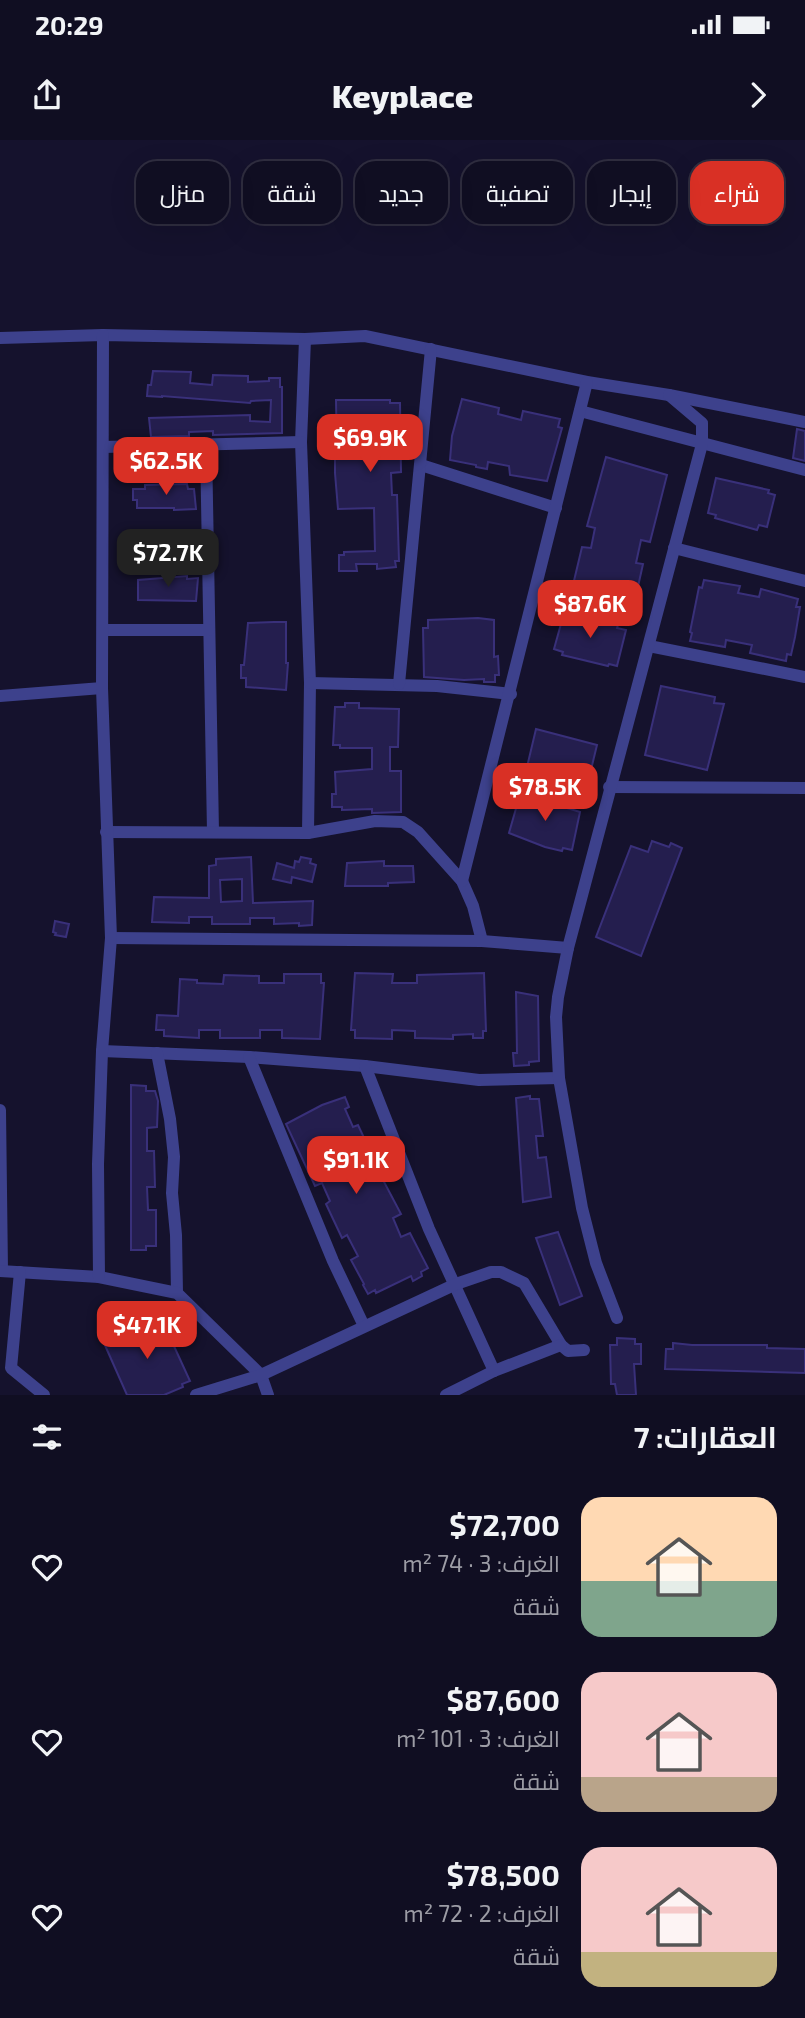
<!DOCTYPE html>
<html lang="ar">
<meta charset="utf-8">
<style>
:root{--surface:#100e22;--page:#1e1c2f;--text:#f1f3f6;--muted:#9c9ca5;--line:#302e40;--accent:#d93025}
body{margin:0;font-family:"Exo 2",Cairo,sans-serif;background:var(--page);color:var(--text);direction:rtl;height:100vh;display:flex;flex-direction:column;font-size:26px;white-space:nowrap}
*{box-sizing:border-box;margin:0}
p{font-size:23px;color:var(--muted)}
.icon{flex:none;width:38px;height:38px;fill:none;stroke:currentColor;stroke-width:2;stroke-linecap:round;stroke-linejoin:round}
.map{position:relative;height:1255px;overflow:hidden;direction:ltr}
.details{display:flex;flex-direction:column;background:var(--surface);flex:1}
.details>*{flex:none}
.hud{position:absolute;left:21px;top:21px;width:763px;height:63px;direction:rtl;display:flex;gap:14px}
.price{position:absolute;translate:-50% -60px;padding:0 16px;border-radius:14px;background:var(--accent);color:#fff;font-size:23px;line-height:46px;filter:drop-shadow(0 2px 4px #0008)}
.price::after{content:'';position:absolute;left:50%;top:42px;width:21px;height:16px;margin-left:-10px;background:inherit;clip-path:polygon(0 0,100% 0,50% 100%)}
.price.current{background:#222;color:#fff}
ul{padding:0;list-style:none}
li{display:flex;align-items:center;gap:21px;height:175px;padding:0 28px}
li span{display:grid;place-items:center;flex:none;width:196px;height:140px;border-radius:21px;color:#555}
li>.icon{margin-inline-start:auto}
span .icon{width:84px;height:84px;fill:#fffc;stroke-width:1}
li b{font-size:30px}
h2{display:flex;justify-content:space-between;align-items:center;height:84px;padding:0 28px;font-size:30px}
.tag{padding:0 24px;border-radius:21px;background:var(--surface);box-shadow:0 7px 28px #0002,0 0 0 2px var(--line);font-size:24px;line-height:63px}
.tag.current{background:var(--accent);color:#fff}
.status{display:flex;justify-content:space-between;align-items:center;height:49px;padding:0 35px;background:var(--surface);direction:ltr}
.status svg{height:19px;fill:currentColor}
header{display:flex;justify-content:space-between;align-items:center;height:91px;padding:0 28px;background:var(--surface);font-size:32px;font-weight:800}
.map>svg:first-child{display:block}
.building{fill:#241e4e;stroke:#39307a;stroke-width:2;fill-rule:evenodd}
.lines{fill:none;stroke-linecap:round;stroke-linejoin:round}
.street{stroke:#3d418c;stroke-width:12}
</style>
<div class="status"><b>20:29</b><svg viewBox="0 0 49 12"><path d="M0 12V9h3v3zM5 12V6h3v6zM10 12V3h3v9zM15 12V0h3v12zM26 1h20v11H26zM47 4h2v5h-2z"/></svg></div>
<header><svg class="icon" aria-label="forward" viewBox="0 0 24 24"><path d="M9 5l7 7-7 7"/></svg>Keyplace<svg class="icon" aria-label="share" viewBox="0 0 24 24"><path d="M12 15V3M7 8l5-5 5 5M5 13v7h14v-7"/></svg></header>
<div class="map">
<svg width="805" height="1255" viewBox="0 0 805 1255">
<rect width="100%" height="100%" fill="#15122d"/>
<g class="building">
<polygon points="153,231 191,232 190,243 212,245 213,235 248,236 248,242 269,241 269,238 280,238 280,247 282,247 282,293 213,295 213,291 189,292 189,296 151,297 149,278 250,275 250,281 270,282 271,260 251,261 250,263 162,256 162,257 147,256 148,245 151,245"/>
<polygon points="462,259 499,268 498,274 521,280 523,271 560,279 558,287 562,288 547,341 510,335 509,326 488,322 487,329 476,327 476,325 450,320 452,296"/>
<polygon points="336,260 390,260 390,263 400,263 401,332 391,333 392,355 397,355 399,421 395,421 396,427 377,429 377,424 356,424 357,431 339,431 339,415 344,415 344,412 375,411 374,368 338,369 335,333 335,318 337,318"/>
<polygon points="797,289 805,291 805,321 793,318"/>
<polygon points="606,317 667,335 650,402 641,400 636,423 643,424 635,460 625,458 625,461 609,457 580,449 581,446 573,445 582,407 591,408 595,388 587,386"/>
<polygon points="716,338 769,350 768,353 775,355 767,387 759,385 757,390 715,378 716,375 708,373"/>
<polygon points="187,344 188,349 194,349 196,369 174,370 174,368 137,368 137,360 133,360 133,349 145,349 145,345"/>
<polygon points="187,436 187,439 198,438 196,461 138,460 138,440"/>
<polygon points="704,440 740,446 738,453 759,457 761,449 798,459 796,467 800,467 795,497 791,515 787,514 786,521 750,513 752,505 726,500 725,507 690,501 692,493 690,492 699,447 702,448"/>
<polygon points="564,473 618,485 617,488 626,490 617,526 609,524 608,526 579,519 562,515 563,512 554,509"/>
<polygon points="478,478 494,480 494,517 498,516 499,535 495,535 495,542 484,542 484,539 464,540 424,537 423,488 428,488 428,480"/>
<polygon points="274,482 286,482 286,523 288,523 286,550 246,547 246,538 241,538 241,525 244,525 248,483"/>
<polygon points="661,546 715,557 714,563 724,564 707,630 645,615"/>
<polygon points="345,563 359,563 359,568 399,569 398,607 390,607 390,631 401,631 401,672 372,673 372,669 342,670 342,667 332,667 332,654 336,654 335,632 372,629 372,608 340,608 340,605 333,605 335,567 345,567"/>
<polygon points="536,589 597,605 588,642 578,640 578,642 533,632 534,629 527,627"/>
<polygon points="516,656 527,658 528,656 580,672 572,710 563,708 562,711 545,707 509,693 517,665"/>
<polygon points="652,701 669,707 671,703 682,708 641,816 596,797 631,706 648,712"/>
<path d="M251 717 253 763 313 761 312 785 299 786V783L274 784V778H250V784H212V777H189V783L152 782 154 757 209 758V726L216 725V719ZM242 739V761L221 762 220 740Z"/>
<polygon points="301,717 311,719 310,723 316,725 312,742 292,737 291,743 273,739 277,723 294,728 295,721 299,722"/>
<polygon points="384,721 384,726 413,726 414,742 388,743 388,746 345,746 347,723"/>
<polygon points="55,781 69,784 66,797 55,795 56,793 53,792"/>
<polygon points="355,833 393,834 392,843 417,843 417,835 484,833 486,891 483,891 483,898 473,898 473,894 453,895 453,899 415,898 415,891 392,890 392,899 355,898 355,890 351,890"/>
<polygon points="284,834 321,834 321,843 324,843 320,899 282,898 282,890 260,890 260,898 220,898 220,890 199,890 199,898 164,896 164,890 156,890 157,875 178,876 180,839 197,840 197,843 223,844 224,835 259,836 259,843 284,843"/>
<polygon points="516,852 538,856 539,921 529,922 529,925 514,926 513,913 517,913"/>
<polygon points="131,945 146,946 146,951 155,951 158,961 157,987 147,988 147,1011 154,1011 155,1047 147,1047 148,1070 156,1070 156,1106 146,1106 146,1110 131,1110"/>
<polygon points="530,956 530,959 539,959 543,996 536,996 538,1018 546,1017 551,1057 523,1062 516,958"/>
<polygon points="345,957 349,967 345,969 353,987 358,985 374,1019 366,1022 375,1041 382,1038 401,1074 393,1078 401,1097 410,1093 428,1128 421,1132 422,1136 413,1141 411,1136 376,1153 375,1150 368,1154 363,1145 364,1144 351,1120 358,1116 347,1095 342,1098 326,1064 330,1061 322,1043 315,1046 286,984 322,965"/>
<polygon points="558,1092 582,1156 560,1165 536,1098"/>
<polygon points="162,1180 190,1241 182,1244 183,1247 164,1255 127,1255 104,1203 123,1190 124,1192 151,1181 153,1183"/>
<polygon points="617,1198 635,1199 635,1204 641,1204 641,1224 634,1224 636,1255 617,1255 615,1244 611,1244 610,1205 617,1205"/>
<polygon points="673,1203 692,1205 767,1205 767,1208 805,1209 805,1233 665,1229 666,1209 673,1209"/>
</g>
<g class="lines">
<g class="street">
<polyline points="0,198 103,195 305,199 365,196 587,242 669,255 805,282"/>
<polyline points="305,199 301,302 310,543 308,693"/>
<polyline points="580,271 805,330"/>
<polyline points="206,306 213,692"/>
<polyline points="103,307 301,302"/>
<polyline points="421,325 556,368"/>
<polyline points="674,408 805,441"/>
<polyline points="103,490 209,490"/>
<polyline points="649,506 805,537"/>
<polyline points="310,543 437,546 511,554"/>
<polyline points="399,544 431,209"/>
<polyline points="0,556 102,548"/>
<polyline points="609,647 805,648"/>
<polyline points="106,692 308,693 375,681 403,682 418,692 462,741 473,766 482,801"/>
<polyline points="462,741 587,242"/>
<polyline points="111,798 482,801 568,808"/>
<polyline points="102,911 249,917 365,926 479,940 559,938"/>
<polyline points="157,913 170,979 174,1017 172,1053 176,1095 177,1153"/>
<polyline points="249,917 333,1121 364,1186"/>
<polyline points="365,926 429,1089 494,1231"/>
<polyline points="0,970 2,1131"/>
<polyline points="0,1131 99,1137 177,1153 261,1235 268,1255"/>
<polyline points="20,1132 11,1228 44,1255"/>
<polyline points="99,1137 98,1024 102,911 111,798 102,548 103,195"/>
<polyline points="617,1178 596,1123 582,1068 559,938 556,877 558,857 568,808 702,304 702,283 669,255"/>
<polyline points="196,1255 261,1235 456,1144 491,1132 501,1132 524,1143 561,1205 568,1211 584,1210"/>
<polyline points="446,1255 494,1231 561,1205"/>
</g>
</g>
</svg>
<b class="price" style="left:370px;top:334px">$69.9K</b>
<b class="price" style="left:166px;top:357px">$62.5K</b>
<b class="price current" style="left:168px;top:449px">$72.7K</b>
<b class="price" style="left:590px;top:500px">$87.6K</b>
<b class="price" style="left:545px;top:683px">$78.5K</b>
<b class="price" style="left:356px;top:1056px">$91.1K</b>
<b class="price" style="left:147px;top:1221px">$47.1K</b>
<div class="hud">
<a class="tag current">شراء</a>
<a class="tag">إيجار</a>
<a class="tag">تصفية</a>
<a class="tag">جديد</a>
<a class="tag">شقة</a>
<a class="tag">منزل</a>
</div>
</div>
<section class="details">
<h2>العقارات: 7<svg class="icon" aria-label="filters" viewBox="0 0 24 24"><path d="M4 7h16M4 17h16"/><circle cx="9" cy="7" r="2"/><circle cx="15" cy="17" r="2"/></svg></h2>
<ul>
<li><span style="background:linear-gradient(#ffd9b3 60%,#7fa58c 0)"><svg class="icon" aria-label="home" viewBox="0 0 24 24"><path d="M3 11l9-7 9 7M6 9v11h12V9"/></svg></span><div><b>$72,700</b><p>الغرف: 3 · 74 m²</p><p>شقة</p></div><svg class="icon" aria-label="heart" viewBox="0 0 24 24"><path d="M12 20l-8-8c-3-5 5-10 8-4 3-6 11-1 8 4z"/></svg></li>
<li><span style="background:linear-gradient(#f6c9c9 75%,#b9a48a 0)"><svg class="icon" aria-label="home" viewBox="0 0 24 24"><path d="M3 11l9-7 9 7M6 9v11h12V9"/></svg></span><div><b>$87,600</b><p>الغرف: 3 · 101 m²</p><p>شقة</p></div><svg class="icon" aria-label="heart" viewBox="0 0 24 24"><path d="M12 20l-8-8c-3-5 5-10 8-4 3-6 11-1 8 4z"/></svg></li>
<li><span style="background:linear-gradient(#f6c9c9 75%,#c2b280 0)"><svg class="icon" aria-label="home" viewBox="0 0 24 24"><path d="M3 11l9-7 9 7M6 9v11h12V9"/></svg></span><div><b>$78,500</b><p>الغرف: 2 · 72 m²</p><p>شقة</p></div><svg class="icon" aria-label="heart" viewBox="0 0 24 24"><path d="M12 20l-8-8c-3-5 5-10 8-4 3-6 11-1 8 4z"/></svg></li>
</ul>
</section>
